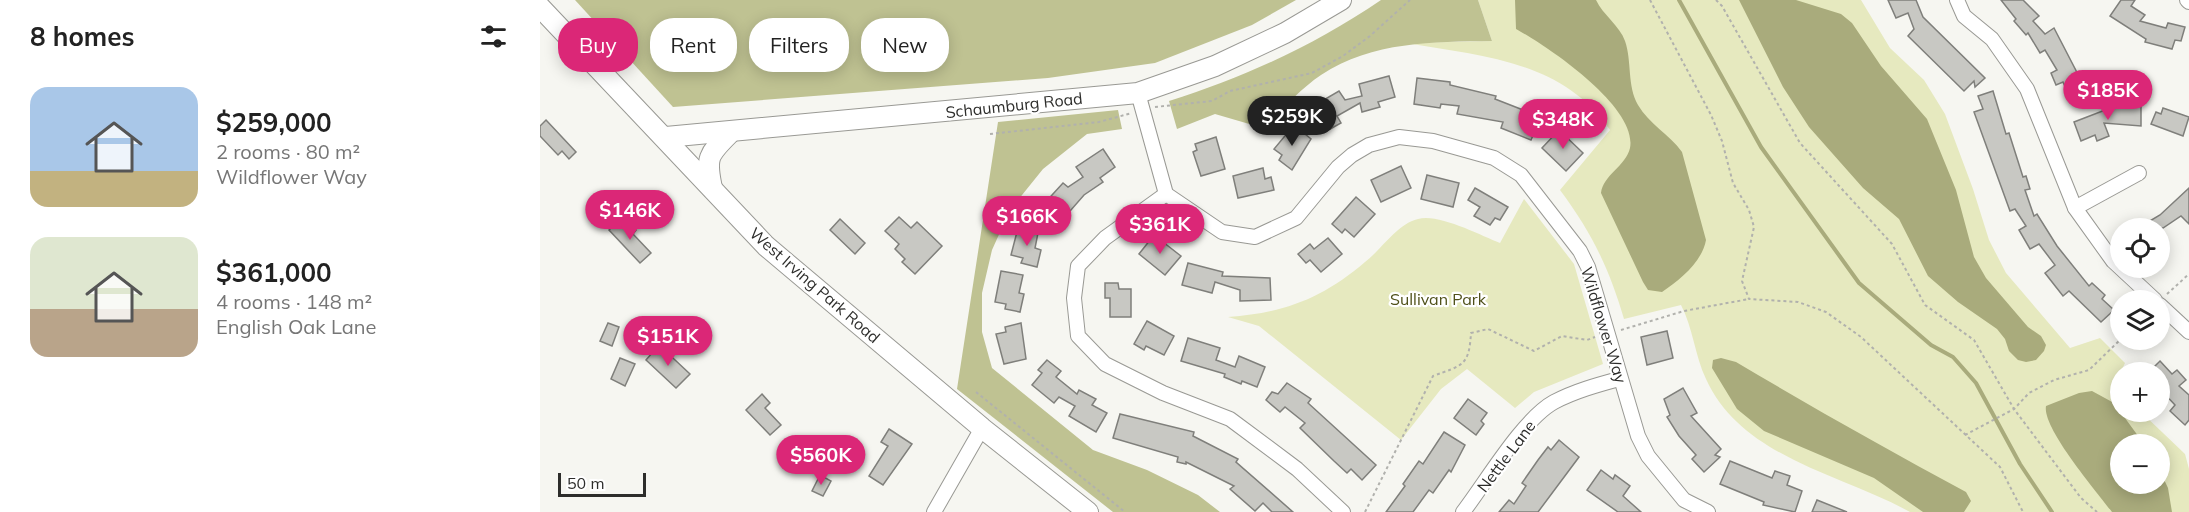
<!DOCTYPE html>
<meta charset="utf-8">
<style>
:root{--surface:#fff;--page:#f2f2f2;--text:#222;--muted:#767676;--accent:#db2777}
body{margin:0;font-family:Mulish,sans-serif;background:var(--page);color:var(--text);height:100vh;display:flex;flex-direction:column;font-size:22px;white-space:nowrap}
*{box-sizing:border-box;margin:0}
p{font-size:20px;color:var(--muted)}
.icon{flex:none;width:33px;height:33px;fill:none;stroke:currentColor;stroke-width:2;stroke-linecap:round;stroke-linejoin:round}
.map{position:relative;flex:1;overflow:hidden}
.panel{display:flex;flex-direction:column;background:var(--surface);width:540px}
.panel>*{flex:none}
.hud{position:absolute;left:18px;top:18px;width:570px;height:54px;display:flex;gap:12px}
.tools{position:absolute;left:1570px;top:218px;display:grid;gap:12px}
.tools a{display:grid;place-items:center;width:60px;height:60px;border-radius:50%;background:var(--surface);box-shadow:0 3px 15px #0003;font-size:30px}
.scale{position:absolute;left:18px;bottom:15px;width:88px;box-sizing:border-box;padding-left:6px;border:3px solid #2d2d2b;border-top:0;font-size:16px;line-height:21px;white-space:nowrap;color:#2d2d2b;-webkit-text-stroke:4px #fff;paint-order:stroke}
.price{position:absolute;translate:-50% -51px;padding:0 14px;border-radius:21px;background:var(--accent);color:#fff;font-size:20px;line-height:39px;filter:drop-shadow(0 2px 3px #0008)}
.price::after{content:'';position:absolute;left:50%;top:36px;width:18px;height:14px;margin-left:-9px;background:inherit;clip-path:polygon(0 0,100% 0,50% 100%)}
.price.active{background:#222;color:#fff}
ul{padding:0;list-style:none}
li{display:flex;align-items:center;gap:18px;height:150px;padding:0 30px}
li span{display:grid;place-items:center;flex:none;width:168px;height:120px;border-radius:18px;color:#555}
li>.icon{margin-inline-start:auto}
span .icon{width:72px;height:72px;fill:#fffc;stroke-width:1}
li b{font-size:26px}
h2{display:flex;justify-content:space-between;align-items:center;height:72px;padding:0 30px;font-size:26px}
.tag{padding:0 21px;border-radius:24px;background:var(--surface);box-shadow:0 3px 15px #0003;font-size:21px;line-height:54px}
.tag.active{background:var(--accent);color:#fff}
main{display:flex;flex:1;min-height:0}
.map>svg:first-child{display:block}
.green{fill:#e6e9bf;fill-rule:evenodd}
.forest{fill:#bfc292}
.water{fill:#a9ab7c}
.lines{fill:none;stroke-linecap:round;stroke-linejoin:round}
.stream{stroke:#a9ab7c;stroke-width:4}
.building{fill:#c8c8c3;stroke:#7f7f7b;stroke-width:1.5}
.street-casing{stroke:#999994;stroke-width:16}
.secondary-casing{stroke:#999994;stroke-width:22}
.path{stroke:#b1b1ad;stroke-width:2;stroke-dasharray:3 3;stroke-linecap:butt}
.street{stroke:#fff;stroke-width:14}
.secondary{stroke:#fff;stroke-width:20}
.labels{text-anchor:middle;dominant-baseline:central;stroke-width:4.5;stroke-linejoin:round;paint-order:stroke}
.street-label{font-size:16px;fill:#2d2d2b;stroke:#fff}
.park-label{font-size:16px;fill:#4e4f18;stroke:#fff}
</style>
<main>
<section class="panel">
<h2>8 homes<svg class="icon" aria-label="filters" viewBox="0 0 24 24"><path d="M4 7h16M4 17h16"/><circle cx="9" cy="7" r="2"/><circle cx="15" cy="17" r="2"/></svg></h2>
<ul>
<li><span style="background:linear-gradient(#a9c7e8 70%,#c2b280 0)"><svg class="icon" aria-label="home" viewBox="0 0 24 24"><path d="M3 11l9-7 9 7M6 9v11h12V9"/></svg></span><div><b>$259,000</b><p>2 rooms · 80 m²</p><p>Wildflower Way</p></div></li>
<li><span style="background:linear-gradient(#dfe7d0 60%,#b9a48a 0)"><svg class="icon" aria-label="home" viewBox="0 0 24 24"><path d="M3 11l9-7 9 7M6 9v11h12V9"/></svg></span><div><b>$361,000</b><p>4 rooms · 148 m²</p><p>English Oak Lane</p></div></li>
</ul>
</section>
<div class="map">
<svg width="1649" height="512" viewBox="0 0 1649 512">
<rect width="100%" height="100%" fill="#f6f6f1"/>
<g class="green">
<path d="M938 0H1321L1350 48 1384 80 1405 114 1433 189 1449 240 1466 273 1530 348 1560 338 1585 363 1574 386 1581 393V411H1600L1645 454 1649 469V512H1370C1301 474 1202 458 1166 379 1155 356 1153 328 1141 305L1084 319C1069 268 1052 233 1020 190L1070 130C1023 61 943 56 866 43L952 41ZM1581 444H1620V483H1581Z"/>
<path d="M984 199 1034 264 1063 364 994 392 975 408 927 369 901 389 861 440 719 326 688 317C743 313 782 299 825 262 842 249 857 224 878 219 898 213 940 235 960 243Z"/>
</g>
<g class="forest">
<polygon points="35,0 756,0 712,25 615,63 508,78 133,107"/>
<path d="M841 0H938L952 41C893 42 833 41 781 75 760 89 741 111 723 128L675 114 637 129 629 101C705 77 775 45 841 0Z"/>
<polygon points="578,110 582,129 547,134 503,169 470,210 452,250 442,293 442,332 452,368 553,450 607,470 658,495 680,512 573,512 417,389 458,122"/>
</g>
<g class="water">
<path d="M975 0H1056C1063 15 1080 26 1085 41 1092 61 1087 86 1098 105 1109 124 1129 134 1142 152L1166 240C1162 262 1140 280 1122 292L1108 290 1103 282 1061 193C1063 175 1086 166 1090 148 1098 107 1007 46 976 29Z"/>
<polygon points="1199,0 1256,0 1301,14 1312,23 1341,66 1387,119 1416,190 1434,257 1446,278 1488,327 1501,336 1506,345 1504,351 1496,360 1486,362 1478,360 1469,351 1465,339 1457,329 1418,302 1388,276 1359,219 1323,188 1269,127 1243,87"/>
<path d="M1181 358 1196 362C1272 407 1348 450 1426 492L1431 501 1424 512H1383L1334 478 1224 431 1197 409 1172 368 1173 360Z"/>
<path d="M1552 391 1574 403 1604 444H1581V483H1620V471L1628 488 1632 512H1572C1557 492 1502 428 1506 406L1539 393Z"/>
</g>
<g class="lines">
<polyline class="stream" points="1139,0 1221,147 1319,283 1391,345 1413,357 1436,383 1480,464 1512,512"/>
</g>
<g class="building">
<polygon points="1348,0 1376,0 1383,17 1445,78 1435,87 1434,81 1424,91 1368,36 1374,29 1368,13 1356,18"/>
<polygon points="1461,0 1483,0 1499,16 1493,21 1505,34 1514,28 1545,88 1529,96 1523,82 1516,85 1511,73 1517,70 1505,50 1500,53 1488,33 1486,35 1474,21 1476,19"/>
<polygon points="1581,0 1595,0 1591,6 1605,15 1600,21 1626,28 1628,23 1645,27 1641,41 1635,40 1632,49 1605,42 1606,39 1570,16"/>
<polygon points="849,76 855,97 838,102 840,107 822,112 820,103 797,116 801,123 785,132 777,119 782,117 775,105 799,91 805,100 822,96 819,84"/>
<polygon points="877,78 910,82 910,85 956,96 955,99 1001,117 991,140 961,128 963,122 917,114 919,106 901,104 900,108 874,104"/>
<polygon points="1453,91 1466,134 1469,133 1483,177 1486,176 1490,189 1485,190 1494,216 1497,214 1517,246 1549,286 1552,283 1565,295 1562,299 1574,310 1561,322 1529,291 1523,296 1505,273 1515,265 1499,244 1490,249 1479,230 1486,226 1475,209 1470,211 1434,112 1443,109 1438,96"/>
<polygon points="1573,104 1601,105 1601,126 1564,123 1569,136 1557,141 1555,135 1541,141 1534,122 1573,107"/>
<polygon points="1623,108 1649,117 1643,136 1611,124 1616,112 1621,114"/>
<polygon points="6,120 36,152 29,159 22,151 18,155 0,136 0,126"/>
<polygon points="754,125 771,139 752,170 739,160 742,155 734,149"/>
<polygon points="1019,130 1043,153 1026,171 1002,148"/>
<polygon points="676,137 685,169 661,176 653,152 657,150 655,144"/>
<polygon points="563,149 575,167 560,178 563,182 544,195 517,226 507,218 511,214 502,206 523,183 528,187 543,177 536,167"/>
<polygon points="861,166 871,188 841,202 831,180"/>
<polygon points="723,168 725,179 731,177 734,190 698,198 693,176"/>
<polygon points="887,175 919,183 913,207 881,199"/>
<polygon points="935,188 968,207 960,220 955,218 950,225 934,216 940,207 928,200"/>
<polygon points="1649,188 1649,224 1641,216 1623,228 1598,228 1620,215"/>
<polygon points="816,197 835,214 814,237 805,229 802,233 792,224"/>
<polygon points="359,217 371,228 377,222 402,246 375,274 362,262 365,259 355,249 359,244 345,231"/>
<polygon points="300,219 325,243 315,254 290,230"/>
<polygon points="80,220 86,227 90,224 96,230 93,234 111,253 100,263 69,230"/>
<polygon points="478,228 498,233 495,248 501,250 497,267 481,263 483,258 471,255"/>
<polygon points="614,235 641,256 625,275 599,254"/>
<polygon points="788,238 802,254 781,272 770,260 766,263 758,254 770,244 774,249"/>
<polygon points="648,263 683,272 682,276 730,278 731,300 700,301 700,290 675,282 672,293 642,285"/>
<polygon points="461,271 483,275 479,293 484,294 480,312 465,309 466,304 455,302"/>
<polygon points="565,283 578,283 579,289 591,289 591,317 570,317 570,298 565,298"/>
<polygon points="607,321 634,336 624,355 606,346 604,350 594,344"/>
<polygon points="68,323 79,327 72,346 60,341"/>
<polygon points="481,323 486,359 464,364 456,334 466,332 465,327"/>
<polygon points="1127,331 1133,358 1107,365 1101,337"/>
<polygon points="648,338 680,348 676,360 695,367 699,356 725,367 717,387 702,381 701,384 684,377 685,374 641,361"/>
<polygon points="119,345 150,374 136,388 106,360"/>
<polygon points="80,358 95,364 85,386 71,379"/>
<polygon points="507,360 521,371 516,377 537,394 539,390 556,399 552,405 567,413 556,432 529,416 535,406 519,397 514,403 492,385 502,373 498,370"/>
<polygon points="1620,361 1632,374 1637,370 1646,380 1639,386 1649,395 1649,420 1645,425 1630,411 1635,405 1620,389 1620,372 1609,372"/>
<polygon points="747,383 771,399 768,403 836,465 822,480 811,469 807,473 794,461 760,428 765,423 745,407 740,412 726,400 732,392 738,394"/>
<polygon points="1143,388 1157,413 1151,416 1181,449 1175,455 1180,457 1164,472 1152,459 1156,455 1139,436 1127,417 1130,415 1124,399"/>
<polygon points="222,394 230,403 225,408 241,425 230,435 206,410"/>
<polygon points="928,399 947,413 941,421 944,424 936,435 914,418"/>
<polygon points="580,414 654,432 653,436 698,459 696,462 753,512 732,512 723,503 715,511 690,489 694,486 646,462 646,464 637,462 638,457 573,438"/>
<polygon points="349,429 372,444 343,485 329,476 348,446 341,442"/>
<polygon points="904,432 925,445 911,472 909,470 893,493 889,490 873,512 846,512 865,486 863,484 879,461 883,464"/>
<polygon points="1019,440 1039,457 998,512 959,512 969,500 974,504 986,486 982,483 998,460 1008,447 1011,450"/>
<polygon points="1190,461 1232,478 1235,471 1250,476 1247,485 1262,491 1255,512 1223,505 1224,502 1180,484"/>
<polygon points="1061,470 1073,479 1075,475 1090,486 1083,496 1101,512 1078,512 1047,490"/>
<polygon points="280,475 291,481 283,496 272,491"/>
<polygon points="1277,500 1307,512 1272,512"/>
</g>
<g class="lines">
<g class="street-casing">
<g id="street">
<polyline points="1417,0 1424,16 1452,39 1487,89 1535,208 1573,261 1615,300"/>
<polyline points="1647,0 1649,2"/>
<polyline points="598,93 626,194 682,232 715,237 756,218 798,167 812,155 829,145 859,137 893,141 954,158 981,175 1040,251 1048,267 1098,436 1108,456 1144,500 1168,512"/>
<polyline points="626,194 565,238 538,266 534,298 538,336 565,364 623,393 690,419 757,469 803,512"/>
<polyline points="1535,208 1599,173"/>
<polyline points="1620,305 1649,332"/>
<polyline points="394,512 442,428"/>
<path d="M923 512C946 482 983 419 1014 402 1035 391 1057 385 1079 379"/>
</g>
</g>
<g class="secondary-casing">
<g id="secondary">
<polyline points="0,7 226,246 442,428 548,512"/>
<polyline points="126,137 598,93 675,66 745,33 801,0"/>
<path d="M172 188C165 156 169 154 191 132"/>
</g>
</g>
<g class="path">
<polyline points="1110,0 1171,115 1182,141 1193,183 1209,210 1214,227 1202,281 1209,299 1258,302 1286,312 1321,337 1460,467 1483,512"/>
<polyline points="1176,0 1182,6 1260,143 1352,244 1385,305 1434,340 1474,409 1541,498 1557,512"/>
<polyline points="615,107 672,101 690,91 772,73 803,56 830,36 870,0"/>
<polyline points="450,134 559,122 592,113"/>
<polyline points="1627,294 1649,274"/>
<polyline points="1081,330 1144,311 1209,299"/>
<polyline points="436,392 585,512"/>
<polyline points="1425,435 1474,409 1489,393 1514,380 1549,370 1581,339"/>
<path d="M825 512 893 376C923 365 929 366 931 333L948 329 994 351 1022 336 1047 340 1055 337"/>
</g>
<use href="#street" class="street"/>
<use href="#secondary" class="secondary"/>
</g>
<g class="labels">
<g class="street-label">
<text transform="translate(474 105) rotate(-6)">Schaumburg Road</text>
<text transform="translate(275 285) rotate(41)">West Irving Park Road</text>
<text transform="translate(1064 325) rotate(73)">Wildflower Way</text>
<text transform="translate(966 456) rotate(-53)">Nettle Lane</text>
</g>
<g class="park-label">
<text x="898" y="299">Sullivan Park</text>
</g>
</g>
</svg>
<div class="tools">
<a><svg class="icon" aria-label="locate" viewBox="0 0 24 24"><circle cx="12" cy="12" r="6"/><path d="M12 2v4M12 18v4M2 12h4M18 12h4"/></svg></a>
<a><svg class="icon" aria-label="layers" viewBox="0 0 24 24"><path d="M12 4l9 5-9 5-9-5zM3 14l9 5 9-5"/></svg></a>
<a>+</a>
<a>−</a>
</div>
<div class="scale">50 m</div>
<b class="price" style="left:1568px;top:121px">$185K</b>
<b class="price active" style="left:752px;top:147px">$259K</b>
<b class="price" style="left:1023px;top:150px">$348K</b>
<b class="price" style="left:90px;top:241px">$146K</b>
<b class="price" style="left:487px;top:247px">$166K</b>
<b class="price" style="left:620px;top:255px">$361K</b>
<b class="price" style="left:128px;top:367px">$151K</b>
<b class="price" style="left:281px;top:486px">$560K</b>
<div class="hud">
<a class="tag active">Buy</a>
<a class="tag">Rent</a>
<a class="tag">Filters</a>
<a class="tag">New</a>
</div>
</div>
</main>
